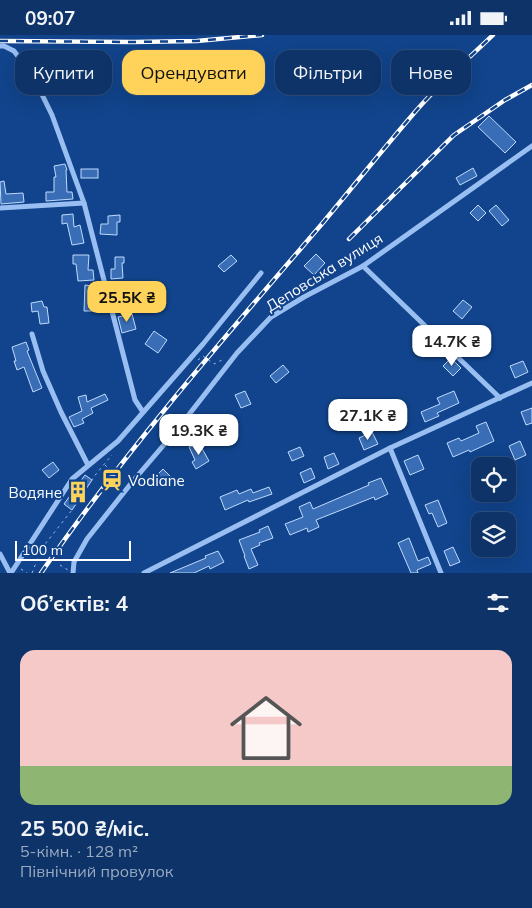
<!DOCTYPE html>
<html lang="uk">
<meta charset="utf-8">
<style>
:root{--surface:#0d3369;--page:#163b6f;--text:#f1f3f6;--muted:#9aaac0;--line:#2d4e7d;--accent:#ffd359}
body{margin:0;font-family:Mulish,sans-serif;background:var(--page);color:var(--text);height:100vh;display:flex;flex-direction:column;font-size:19px;white-space:nowrap}
*{box-sizing:border-box;margin:0}
p{font-size:16px;color:var(--muted)}
.icon{flex:none;width:28px;height:28px;fill:none;stroke:currentColor;stroke-width:2;stroke-linecap:round;stroke-linejoin:round}
.map{position:relative;height:538px;overflow:hidden}
.side{display:flex;flex-direction:column;background:var(--surface);flex:1}
.side>*{flex:none}
.hud{position:absolute;left:15px;top:15px;width:502px;height:45px;display:flex;gap:10px}
.controls{position:absolute;left:471px;top:422px;display:grid;gap:10px}
.controls a{display:grid;place-items:center;width:45px;height:45px;border-radius:10px;background:var(--surface);box-shadow:0 5px 20px #0002,0 0 0 1px var(--line);font-size:25px}
.scale{position:absolute;left:15px;bottom:12px;width:116px;box-sizing:border-box;padding-left:5px;border:2px solid #fff;border-top:0;font-size:14px;line-height:18px;white-space:nowrap;color:#fff;-webkit-text-stroke:4px #11448c;paint-order:stroke}
.price{position:absolute;translate:-50% -42px;padding:0 11px;border-radius:10px;background:#fff;color:#222;font-size:16px;line-height:32px;filter:drop-shadow(0 1px 2px #0008)}
.price::after{content:'';position:absolute;left:50%;top:30px;width:15px;height:11px;margin-left:-8px;background:inherit;clip-path:polygon(0 0,100% 0,50% 100%)}
.price.on{background:var(--accent);color:#111}
ul{padding:0;list-style:none}
li{display:grid;align-content:center;gap:10px;height:265px;padding:0 20px}
li span{display:grid;place-items:center;height:155px;border-radius:15px;color:#555}
li>.icon{margin-inline-start:auto}
span .icon{width:90px;height:90px;fill:#fffc;stroke-width:1}
li b{font-size:21px}
h2{display:flex;justify-content:space-between;align-items:center;height:60px;padding:0 20px;font-size:21px}
.pill{padding:0 18px;border-radius:15px;background:var(--surface);box-shadow:0 5px 20px #0002,0 0 0 1px var(--line);font-size:18px;line-height:45px}
.pill.on{background:var(--accent);color:#111}
.status{display:flex;justify-content:space-between;align-items:center;height:35px;padding:0 25px;background:var(--surface);direction:ltr}
.status svg{height:14px;fill:currentColor}
.map>svg:first-child{display:block}
.building{fill:#396eb6;stroke:#bfdafd}
.lines{fill:none;stroke-linecap:round;stroke-linejoin:round}
.path{stroke:#99bff2;stroke-width:1;stroke-dasharray:2.5 4;stroke-linecap:butt}
.minor{stroke:#99bff2;stroke-width:5}
.rail-casing{stroke:#fff;stroke-width:4.5}
.rail{stroke:#11448c;stroke-width:2.5;stroke-dasharray:8;stroke-linecap:butt}
.labels{text-anchor:middle;dominant-baseline:central;stroke-width:4;stroke-linejoin:round;paint-order:stroke}
.street-label{font-size:15px;fill:#fff;stroke:#11448c}
.poi-label{font-size:15px;fill:#fff;stroke:#11448c;text-anchor:start}
</style>
<div class="status"><b>09:07</b><svg viewBox="0 0 49 12"><path d="M0 12V9h3v3zM5 12V6h3v6zM10 12V3h3v9zM15 12V0h3v12zM26 1h20v11H26zM47 4h2v5h-2z"/></svg></div>
<div class="map">
<svg width="532" height="538" viewBox="0 0 532 538">
<rect width="100%" height="100%" fill="#11448c"/>
<g class="building">
<polygon points="489,81 516,107 505,118 478,92"/>
<polygon points="65,129 67,135 66,135 67,157 72,157 73,164 46,166 46,157 54,157 54,142 56,142 54,131"/>
<polygon points="473,133 477,141 460,150 456,143"/>
<rect x="81" y="134" width="17" height="9"/>
<polygon points="4,146 6,159 23,158 24,167 1,169 0,147"/>
<polygon points="478,170 486,178 478,186 470,178"/>
<polygon points="496,170 509,185 502,191 489,176"/>
<polygon points="73,179 74,192 80,190 84,208 72,210 67,188 62,189 62,180"/>
<polygon points="120,180 120,187 117,187 117,200 100,199 101,189 108,189 108,181"/>
<polygon points="316,219 325,228 314,240 304,231"/>
<polygon points="73,220 89,220 88,235 93,235 94,245 78,246 76,229 73,229"/>
<polygon points="231,220 237,226 224,237 218,231"/>
<polygon points="115,222 124,222 124,228 122,228 123,243 111,244 111,234 115,234"/>
<polygon points="85,250 99,252 100,267 101,267 102,276 84,276"/>
<polygon points="463,265 472,272 462,284 453,276"/>
<polygon points="42,266 44,272 47,272 49,288 40,289 38,276 32,277 31,268"/>
<polygon points="132,279 136,294 122,298 118,282"/>
<polygon points="154,296 167,305 158,318 145,309"/>
<polygon points="26,307 29,315 27,316 42,353 33,357 24,332 17,335 14,326 16,326 12,312"/>
<polygon points="451,323 461,333 453,341 443,331"/>
<polygon points="523,326 528,337 515,343 510,331"/>
<polygon points="283,330 289,337 276,348 270,341"/>
<polygon points="245,356 251,369 241,373 235,360"/>
<polygon points="454,356 459,368 437,378 439,381 425,387 421,377 440,369 437,363"/>
<polygon points="105,359 108,365 91,373 93,378 82,384 84,388 74,392 69,382 82,376 78,362 86,360 87,367"/>
<polygon points="532,373 532,388 526,390 521,377"/>
<polygon points="486,387 494,406 470,417 469,415 453,422 447,408 459,403 461,406 479,398 476,391"/>
<polygon points="372,397 378,409 364,415 359,403"/>
<polygon points="520,406 526,420 515,425 509,411"/>
<polygon points="199,408 209,426 196,434 192,427 195,425 189,412"/>
<polygon points="300,412 304,421 292,426 288,417"/>
<polygon points="334,418 339,429 328,434 324,422"/>
<polygon points="418,420 424,434 410,440 404,426"/>
<polygon points="53,427 59,435 49,443 42,435"/>
<polygon points="311,433 315,443 304,448 300,438"/>
<polygon points="163,434 172,443 163,452 154,443"/>
<polygon points="85,440 92,445 72,475 64,469"/>
<polygon points="381,443 388,459 375,465 374,462 316,485 319,492 308,497 307,493 290,500 285,489 303,482 299,472 310,467 313,474 369,450 368,448"/>
<polygon points="269,452 272,459 249,467 248,465 225,475 220,462 237,455 239,459 251,454 253,458"/>
<polygon points="438,465 447,488 438,492 432,478 429,479 425,470"/>
<polygon points="268,491 273,503 259,508 260,510 251,514 258,530 249,534 244,521 245,521 239,505 260,497 259,495"/>
<polygon points="409,503 418,526 428,522 431,529 417,535 418,538 411,538 398,508"/>
<polygon points="453,512 460,527 450,531 444,516"/>
<polygon points="218,516 224,527 210,534 209,531 194,538 170,538 206,523 205,521"/>
</g>
<g class="lines">
<g class="path">
<polyline points="198,325 203,321 214,329 224,324"/>
<polyline points="105,430 109,434"/>
<polyline points="41,516 46,519"/>
<polyline points="60,530 68,535"/>
<polyline points="21,534 27,538"/>
<polyline points="32,538 42,513 72,475 96,439 112,420"/>
</g>
<g class="minor">
<polyline points="0,11 4,11 14,16 33,41 52,80 84,168 135,365 143,377"/>
<polyline points="0,173 84,168"/>
<polyline points="363,231 500,363"/>
<polyline points="32,299 43,336 61,377 88,430"/>
<polyline points="390,413 441,538"/>
<polyline points="0,519 10,538"/>
<polyline points="11,538 72,444 118,406 203,309 261,238"/>
<polyline points="73,538 74,527 87,504 133,446 180,391 237,318 271,282 304,262 363,231 532,111"/>
<polyline points="144,538 390,413 532,348"/>
</g>
<g class="rail-casing">
<g id="rail">
<polyline points="0,6 133,7 197,6 262,0"/>
<polyline points="349,204 454,100 505,65 532,50"/>
<path d="M41 538C126 415 224 303 321 190 352 153 383 114 415 77 439 49 467 25 493 0"/>
</g>
</g>
<use href="#rail" class="rail"/>
</g>
<defs>
<g id="station-bare" transform="scale(1.725)"><path d="M-3-6H3Q5-6 5-4V2Q5 4 3 4L4.5 6H3L1.5 4h-3L-3 6H-4.5L-3 4Q-5 4-5 2V-4Q-5-6-3-6ZM-3.5-4v3h7v-3ZM-3.5 1v1.5H-2V1ZM2 1v1.5H3.5V1Z" fill="#ffd359" stroke="#11448c" stroke-width="2.5" paint-order="stroke"/></g>
<g id="building-bare" transform="scale(1.725)"><path d="M-4-6H4V6H1V3H-1V6H-4ZM-2.5-4.3h1.7v1.8h-1.7ZM.8-4.3h1.7v1.8H.8ZM-2.5-1h1.7V.8h-1.7ZM.8-1h1.7V.8H.8Z" fill="#ffd359" stroke="#11448c" stroke-width="2.5" paint-order="stroke"/></g>
</defs>
<g fill-rule="evenodd">
<use href="#station-bare" x="112" y="445"/>
<use href="#building-bare" x="78" y="457"/>
</g>
<g class="labels">
<g class="street-label">
<text transform="translate(324 237) rotate(-32)">Деповська вулиця</text>
</g>
<g class="poi-label">
<text x="128" y="445">Vodiane</text>
<text x="62" y="457" text-anchor="end">Водяне</text>
</g>
</g>
</svg>
<div class="controls">
<a><svg class="icon" aria-label="locate" viewBox="0 0 24 24"><circle cx="12" cy="12" r="6"/><path d="M12 2v4M12 18v4M2 12h4M18 12h4"/></svg></a>
<a><svg class="icon" aria-label="layers" viewBox="0 0 24 24"><path d="M12 4l9 5-9 5-9-5zM3 14l9 5 9-5"/></svg></a>
</div>
<div class="scale">100 m</div>
<b class="price on" style="left:127px;top:288px">25.5K ₴</b>
<b class="price" style="left:452px;top:332px">14.7K ₴</b>
<b class="price" style="left:368px;top:406px">27.1K ₴</b>
<b class="price" style="left:199px;top:421px">19.3K ₴</b>
<div class="hud">
<a class="pill">Купити</a>
<a class="pill on">Орендувати</a>
<a class="pill">Фільтри</a>
<a class="pill">Нове</a>
</div>
</div>
<section class="side">
<h2>Об’єктів: 4<svg class="icon" aria-label="filters" viewBox="0 0 24 24"><path d="M4 7h16M4 17h16"/><circle cx="9" cy="7" r="2"/><circle cx="15" cy="17" r="2"/></svg></h2>
<ul>
<li><span style="background:linear-gradient(#f6c9c9 75%,#8fb573 0)"><svg class="icon" aria-label="home" viewBox="0 0 24 24"><path d="M3 11l9-7 9 7M6 9v11h12V9"/></svg></span><div><b>25 500 ₴/міс.</b><p>5-кімн. · 128 m²</p><p>Північний провулок</p></div></li>
</ul>
</section>
